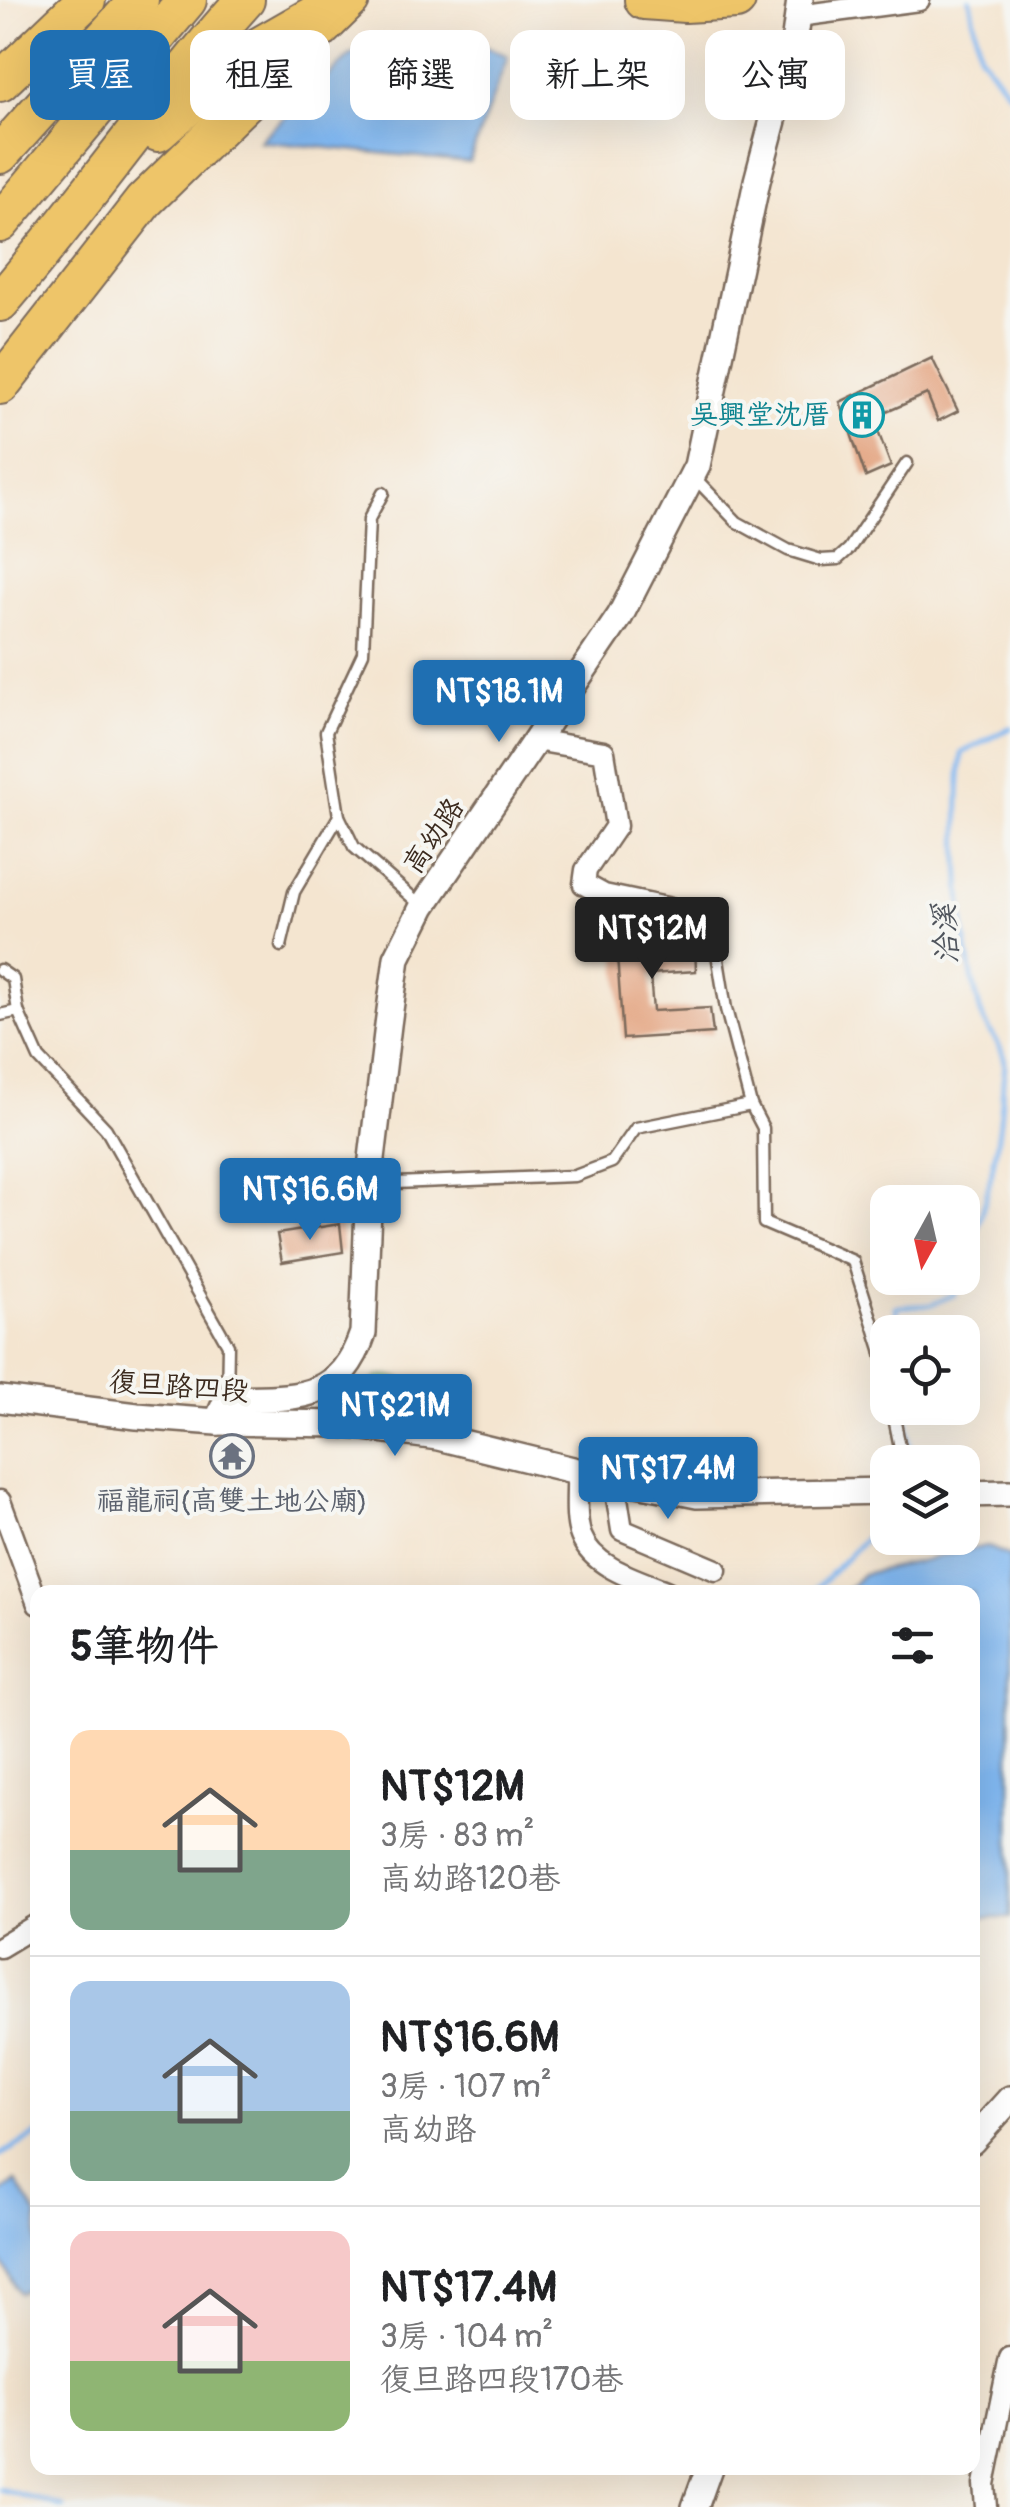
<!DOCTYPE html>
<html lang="zh-TW">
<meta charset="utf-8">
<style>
:root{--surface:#fff;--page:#f2f2f2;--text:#202124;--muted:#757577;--line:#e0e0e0;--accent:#1f6fb2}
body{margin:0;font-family:Pangolin,"LXGW WenKai TC",sans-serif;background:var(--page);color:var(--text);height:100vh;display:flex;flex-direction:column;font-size:38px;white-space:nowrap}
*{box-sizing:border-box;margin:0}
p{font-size:32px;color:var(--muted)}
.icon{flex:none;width:55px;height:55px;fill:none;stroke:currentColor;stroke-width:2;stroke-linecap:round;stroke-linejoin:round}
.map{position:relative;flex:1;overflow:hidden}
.sheet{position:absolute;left:30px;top:1585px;width:950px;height:890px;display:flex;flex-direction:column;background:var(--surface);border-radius:20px;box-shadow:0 10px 40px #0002}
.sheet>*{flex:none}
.top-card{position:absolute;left:30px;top:30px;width:950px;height:90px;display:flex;gap:20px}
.needle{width:65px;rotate:188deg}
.fabs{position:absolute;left:870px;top:1185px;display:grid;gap:20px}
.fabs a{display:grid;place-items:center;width:110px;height:110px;border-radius:20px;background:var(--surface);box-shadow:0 10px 40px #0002;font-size:50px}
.price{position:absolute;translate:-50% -85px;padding:0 22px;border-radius:10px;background:var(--accent);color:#fff;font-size:32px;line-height:65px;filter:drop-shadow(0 2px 5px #0008)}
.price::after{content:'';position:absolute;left:50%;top:60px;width:30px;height:22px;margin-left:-15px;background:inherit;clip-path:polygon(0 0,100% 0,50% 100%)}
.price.active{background:#222;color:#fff}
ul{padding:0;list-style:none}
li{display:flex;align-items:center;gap:30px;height:250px;padding:0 40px}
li+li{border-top:2px solid var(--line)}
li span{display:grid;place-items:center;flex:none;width:280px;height:200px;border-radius:20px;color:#555}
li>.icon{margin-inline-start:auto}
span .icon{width:120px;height:120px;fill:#fffc;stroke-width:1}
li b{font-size:42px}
h2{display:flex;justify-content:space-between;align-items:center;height:120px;padding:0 40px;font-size:42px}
.chip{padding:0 35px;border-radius:20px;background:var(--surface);box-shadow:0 10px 40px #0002;font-size:35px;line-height:90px}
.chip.active{background:var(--accent);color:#fff}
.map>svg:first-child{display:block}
.green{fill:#8ddb99;stroke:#64825c;stroke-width:2.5}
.water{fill:#81b8f1;stroke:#5e7188;stroke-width:2.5}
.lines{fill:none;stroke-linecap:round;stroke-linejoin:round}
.stream{stroke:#81b8f1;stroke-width:5}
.building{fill:#e3a37f}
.service-casing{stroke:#7c6b5c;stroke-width:15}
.minor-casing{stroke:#7c6b5c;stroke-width:25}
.tertiary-casing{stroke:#7c6b5c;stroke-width:30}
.motorway-casing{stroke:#7c6b5c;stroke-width:42}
.service{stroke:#fff;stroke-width:10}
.minor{stroke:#fff;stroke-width:20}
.tertiary{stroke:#fff;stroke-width:25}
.motorway{stroke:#eec569;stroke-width:38}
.labels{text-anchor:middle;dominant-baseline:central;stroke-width:8;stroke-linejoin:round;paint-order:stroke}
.culture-label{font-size:28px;fill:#0d838f;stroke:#f6f6f2;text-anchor:end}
.street-label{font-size:28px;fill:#3b2a1e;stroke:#f6f6f2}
.worship-label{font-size:28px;fill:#5b616d;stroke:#f6f6f2}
.water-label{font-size:30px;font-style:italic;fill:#50555d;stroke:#f6f6f2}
</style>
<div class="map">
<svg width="1010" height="2507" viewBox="0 0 1010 2507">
<rect width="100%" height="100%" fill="#f6f6f2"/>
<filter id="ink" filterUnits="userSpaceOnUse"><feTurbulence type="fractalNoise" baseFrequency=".01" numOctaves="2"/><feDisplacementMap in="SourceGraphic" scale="20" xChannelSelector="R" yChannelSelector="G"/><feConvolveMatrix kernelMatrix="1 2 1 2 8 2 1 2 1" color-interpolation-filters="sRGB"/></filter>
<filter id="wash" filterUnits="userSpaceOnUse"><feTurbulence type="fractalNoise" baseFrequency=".0048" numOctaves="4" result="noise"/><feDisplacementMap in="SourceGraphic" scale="40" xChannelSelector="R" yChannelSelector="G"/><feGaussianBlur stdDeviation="2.25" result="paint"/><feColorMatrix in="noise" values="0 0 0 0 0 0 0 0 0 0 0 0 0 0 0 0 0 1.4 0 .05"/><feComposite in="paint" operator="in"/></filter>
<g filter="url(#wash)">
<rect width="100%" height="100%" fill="#f4e5d0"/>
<g class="green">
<polygon points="390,1376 403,1380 411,1391 409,1420 361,1413 365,1391 377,1377"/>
<polygon points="426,1387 455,1395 460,1411 457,1430 411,1420 420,1393"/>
</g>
<g class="water">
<polygon points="461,37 508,56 469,162 259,141 352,54 394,44"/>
<polygon points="986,1546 1010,1556 1010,1918 973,1918 972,1592 845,1592 863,1574"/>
<polygon points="16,2181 37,2216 37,2285 19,2293 0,2259 0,2194"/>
</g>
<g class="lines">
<g class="stream">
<polyline points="970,0 980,55 1010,94"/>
<path d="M962 1273C985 1212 1001 1145 1003 1080 1004 1074 1006 1064 1004 1058 1000 1041 984 1027 980 1010 959 934 954 832 962 753L1010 728"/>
<polyline points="899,1332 896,1307 930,1305 954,1295 961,1278"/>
<polyline points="906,1408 912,1462"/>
<polyline points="813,1592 888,1515"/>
<polyline points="0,2155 38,2134"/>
<polyline points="0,2489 63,2507"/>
</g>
</g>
<g id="blocks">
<g class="building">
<polygon points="932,358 958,411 938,421 927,394 873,418 891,466 866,477 840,402"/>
<polygon points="614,914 660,921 662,948 695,946 696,971 650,974 653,1011 710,1008 713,1033 623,1039"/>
<polygon points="340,1224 343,1252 282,1262 277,1234"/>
</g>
</g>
</g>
<g filter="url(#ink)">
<use href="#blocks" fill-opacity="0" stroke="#7c6b5c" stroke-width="2.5"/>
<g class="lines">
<g class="service-casing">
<g id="service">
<polyline points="693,476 737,522 788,550 821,560 838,559 849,549 907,463"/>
<polyline points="383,493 369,519 363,653 326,732 339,816 354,847 422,906"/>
<polyline points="695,914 712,923 726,1009 751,1105 763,1128 764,1223 853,1261 881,1349 888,1383"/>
<polyline points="281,946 294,892 339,816"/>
<polyline points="0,970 13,979 18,1011 39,1058 106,1129 228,1345 227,1398"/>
<polyline points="0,1015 18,1011"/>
<polyline points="370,1184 575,1176 612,1162 636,1128 751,1105"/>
<polyline points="892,1408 903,1462"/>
</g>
</g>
<g class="minor-casing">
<g id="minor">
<polyline points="798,16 919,0"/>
<polyline points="535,740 604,752 616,826 586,870 584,884 604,895 695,914"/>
<path d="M577 1471C578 1491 574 1518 581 1536 593 1568 639 1580 668 1592"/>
<polyline points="614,1479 622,1530 716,1570"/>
<polyline points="0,1501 38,1604"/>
<polyline points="0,1947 38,1924"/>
<polyline points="986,2507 984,2484 1010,2358"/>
</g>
</g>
<g class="tertiary-casing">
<g id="tertiary">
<polyline points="0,1399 137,1416 217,1422 341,1424 438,1437 577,1471 697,1495 888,1491"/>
<path d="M217 1422 227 1399C291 1397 339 1405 363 1333L369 1184 388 1025 397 958 423 906 620 616 697 466 757 181 795 37 800 0"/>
<polyline points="962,1494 1010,1493"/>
<polyline points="972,2141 1010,2099"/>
<polyline points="695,2507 709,2468"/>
</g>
</g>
<g class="motorway-casing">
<g id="motorway">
<polyline points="644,0 685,3 736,0"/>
<polyline points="0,82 86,0"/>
<polyline points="158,132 250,52 318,13"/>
<polyline points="0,154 139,0"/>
<polyline points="0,223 187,0"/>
<path d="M0 302C85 204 158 96 245 0"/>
<polyline points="0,385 144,201 350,0"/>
</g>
</g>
<use href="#service" class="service"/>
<use href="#minor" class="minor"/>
<use href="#tertiary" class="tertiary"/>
<use href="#motorway" class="motorway"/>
</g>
</g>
<defs>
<g id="building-ring" transform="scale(2.25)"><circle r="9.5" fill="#f6f6f2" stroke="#0f9aa8" stroke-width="1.5"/><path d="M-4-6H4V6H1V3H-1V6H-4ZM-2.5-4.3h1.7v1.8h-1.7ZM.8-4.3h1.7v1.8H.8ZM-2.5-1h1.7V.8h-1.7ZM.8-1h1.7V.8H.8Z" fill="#0f9aa8"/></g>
<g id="temple-ring" transform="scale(2.25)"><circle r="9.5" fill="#f6f6f2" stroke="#6b7280" stroke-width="1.5"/><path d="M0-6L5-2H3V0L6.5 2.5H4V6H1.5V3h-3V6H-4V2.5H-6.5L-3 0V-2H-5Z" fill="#6b7280"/></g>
</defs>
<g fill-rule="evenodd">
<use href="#building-ring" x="862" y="415"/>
<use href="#temple-ring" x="232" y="1456"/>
</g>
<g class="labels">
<g class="culture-label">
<text x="830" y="415">吳興堂沈厝</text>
</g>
<g class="street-label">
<text transform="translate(434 836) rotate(-56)">高幼路</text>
<text transform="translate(179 1387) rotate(4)">復旦路四段</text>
</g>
<g class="worship-label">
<text x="232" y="1501">福龍祠(高雙土地公廟)</text>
</g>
<g class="water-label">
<text transform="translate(946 934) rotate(-94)">洽溪</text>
</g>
</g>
</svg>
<div class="fabs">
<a><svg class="needle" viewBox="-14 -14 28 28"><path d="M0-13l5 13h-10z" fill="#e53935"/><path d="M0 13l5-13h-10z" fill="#757577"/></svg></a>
<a><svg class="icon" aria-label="locate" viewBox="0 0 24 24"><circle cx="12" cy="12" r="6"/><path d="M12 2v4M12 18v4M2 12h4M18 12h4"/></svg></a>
<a><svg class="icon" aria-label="layers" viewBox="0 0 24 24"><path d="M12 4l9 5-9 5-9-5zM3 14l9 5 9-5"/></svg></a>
</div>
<b class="price" style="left:499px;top:745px">NT$18.1M</b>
<b class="price active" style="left:652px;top:982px">NT$12M</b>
<b class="price" style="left:310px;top:1243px">NT$16.6M</b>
<b class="price" style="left:395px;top:1459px">NT$21M</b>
<b class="price" style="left:668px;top:1522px">NT$17.4M</b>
<div class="top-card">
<a class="chip active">買屋</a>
<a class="chip">租屋</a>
<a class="chip">篩選</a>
<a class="chip">新上架</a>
<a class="chip">公寓</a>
</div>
<section class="sheet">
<h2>5筆物件<svg class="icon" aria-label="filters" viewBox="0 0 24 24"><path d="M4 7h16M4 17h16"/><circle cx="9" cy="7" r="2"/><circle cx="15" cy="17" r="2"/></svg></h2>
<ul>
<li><span style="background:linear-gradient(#ffd9b3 60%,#7fa58c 0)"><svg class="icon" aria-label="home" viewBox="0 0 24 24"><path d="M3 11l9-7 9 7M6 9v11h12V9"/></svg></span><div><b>NT$12M</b><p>3房 · 83 m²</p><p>高幼路120巷</p></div></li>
<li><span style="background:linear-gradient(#a9c7e8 65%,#7fa58c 0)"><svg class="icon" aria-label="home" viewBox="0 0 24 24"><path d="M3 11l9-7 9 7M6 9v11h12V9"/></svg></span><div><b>NT$16.6M</b><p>3房 · 107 m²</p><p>高幼路</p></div></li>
<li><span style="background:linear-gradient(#f6c9c9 65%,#8fb573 0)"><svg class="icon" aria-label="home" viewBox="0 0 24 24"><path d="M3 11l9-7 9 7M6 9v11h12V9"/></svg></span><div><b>NT$17.4M</b><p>3房 · 104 m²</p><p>復旦路四段170巷</p></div></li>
</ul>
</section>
</div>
